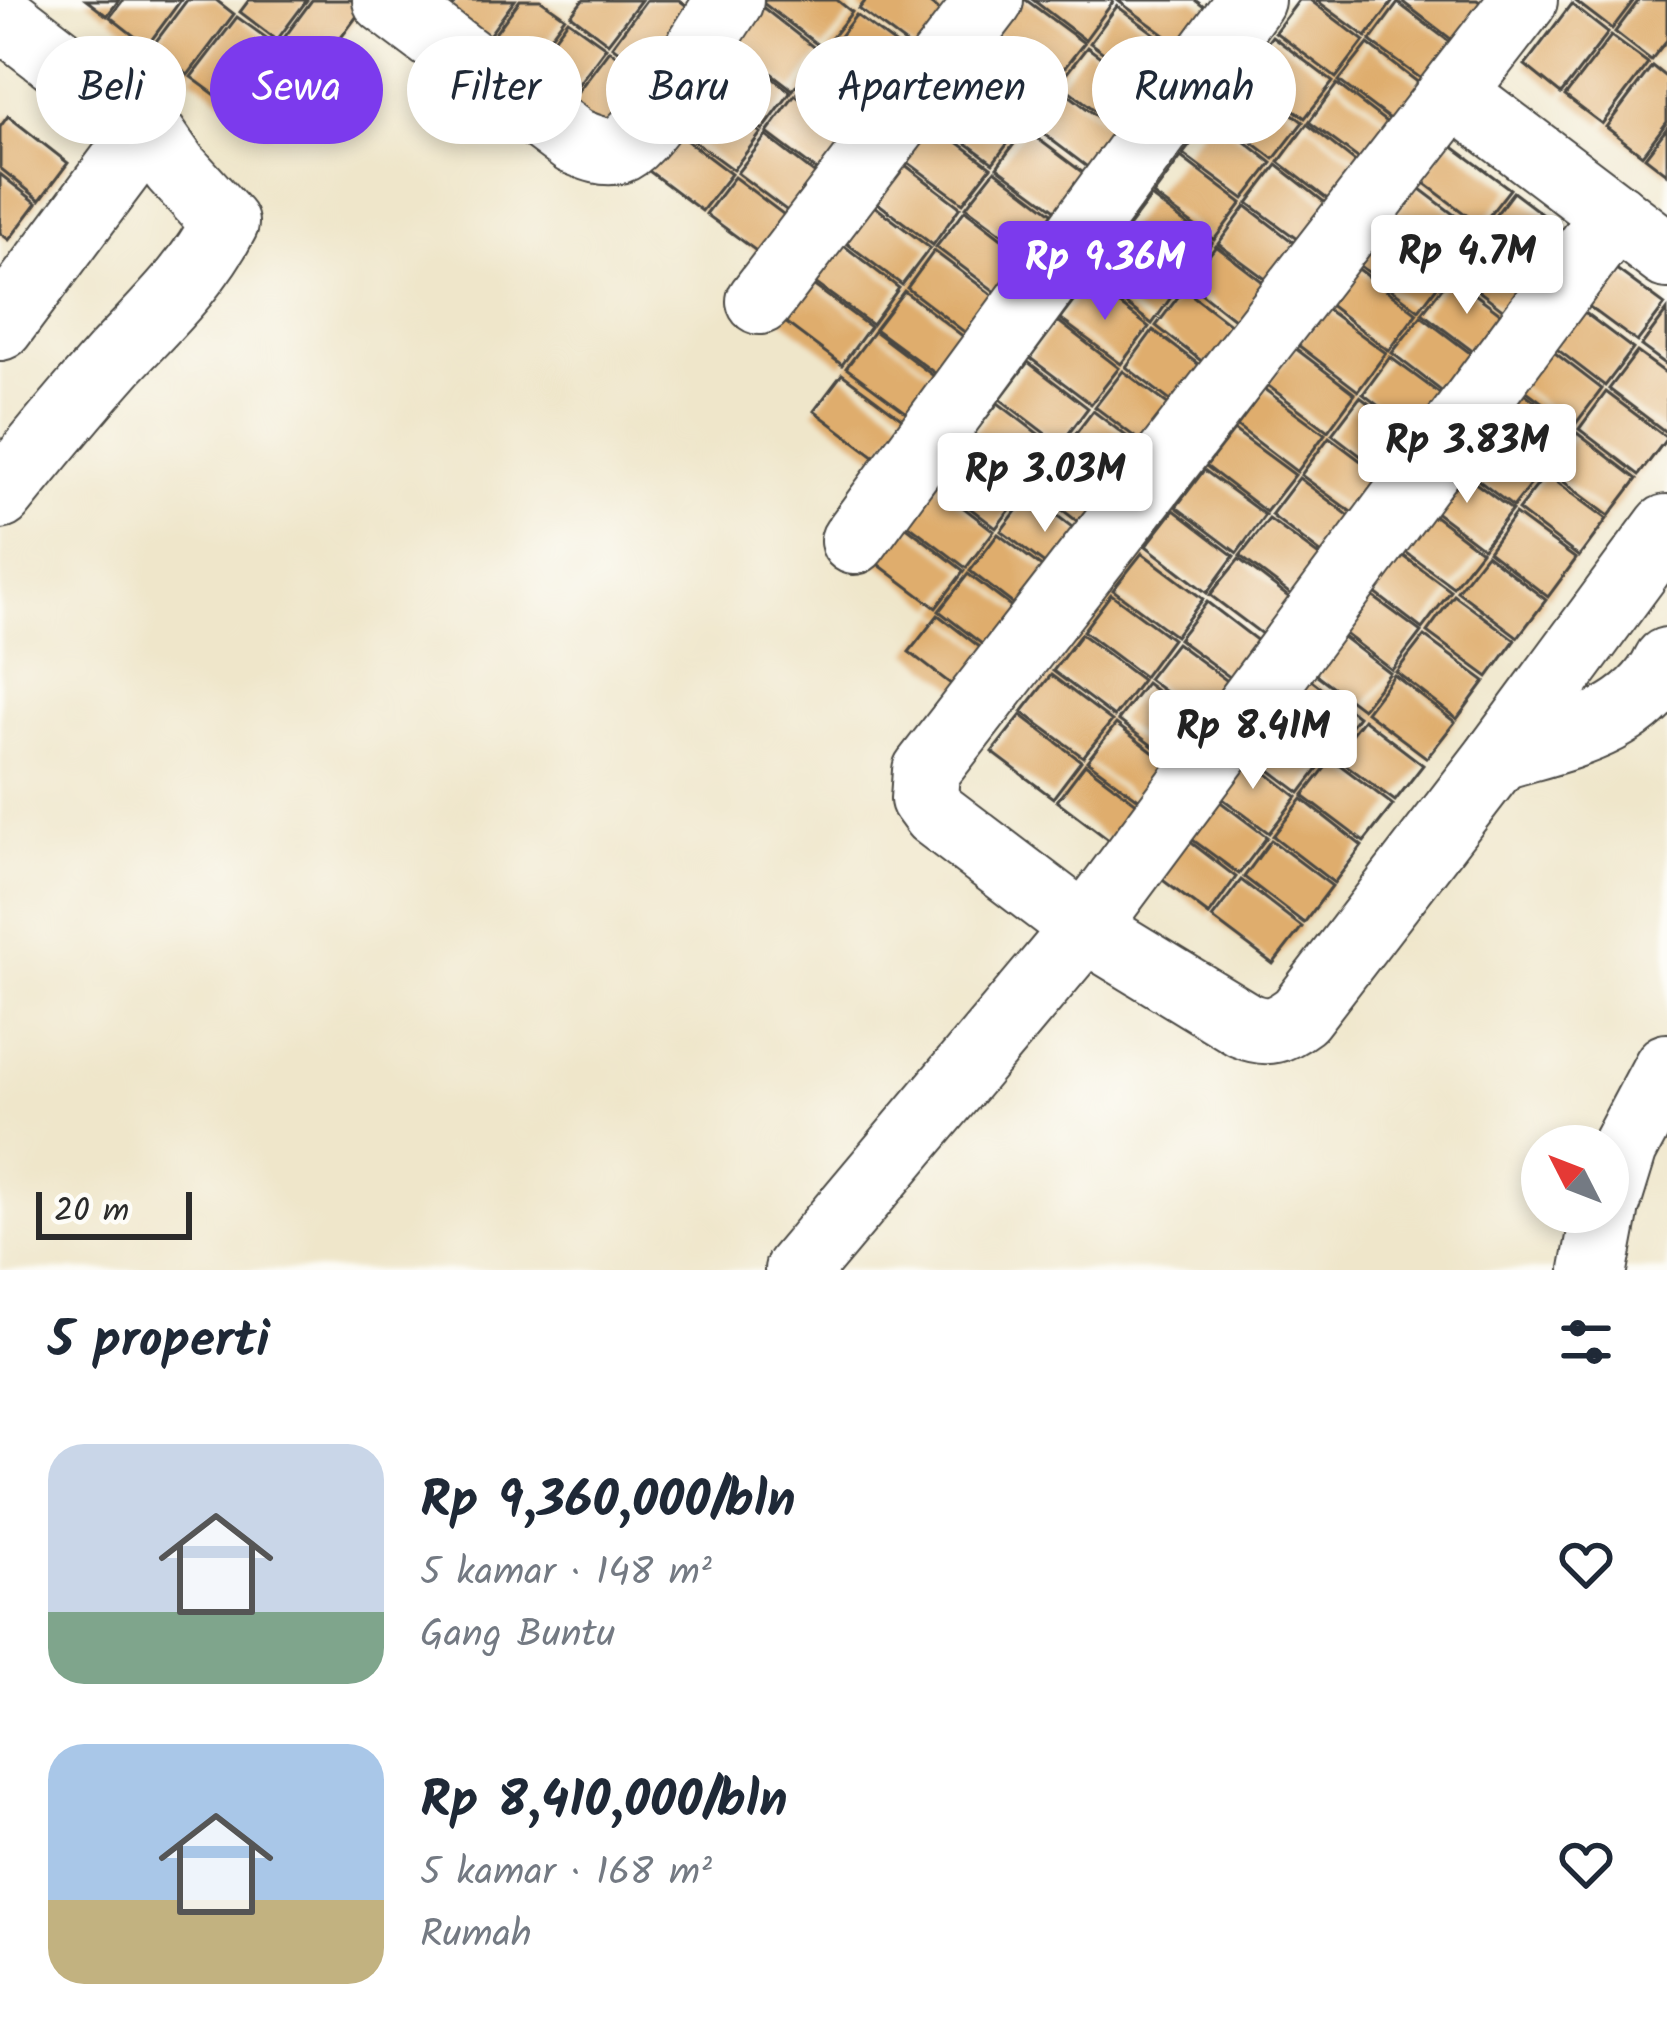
<!DOCTYPE html>
<html lang="id">
<meta charset="utf-8">
<style>
:root{--surface:#fff;--page:#f2f2f3;--text:#1f2937;--muted:#747a83;--accent:#7c3aed}
body{margin:0;font-family:Kalam,sans-serif;background:var(--page);color:var(--text);height:100vh;display:flex;flex-direction:column;font-size:45px;white-space:nowrap}
*{box-sizing:border-box;margin:0}
p{font-size:39px;color:var(--muted)}
.icon{flex:none;width:66px;height:66px;fill:none;stroke:currentColor;stroke-width:2;stroke-linecap:round;stroke-linejoin:round}
.map{position:relative;height:1270px;overflow:hidden}
.drawer{display:flex;flex-direction:column;background:var(--surface);flex:1}
.drawer>*{flex:none}
.top-card{position:absolute;left:36px;top:36px;width:1596px;height:108px;display:flex;gap:24px}
.needle{width:78px;rotate:312deg}
.fabs{position:absolute;left:1521px;top:1125px;display:grid;gap:24px}
.fabs a{display:grid;place-items:center;width:108px;height:108px;border-radius:50%;background:var(--surface);box-shadow:0 6px 18px #0003;font-size:60px}
.scale{position:absolute;left:36px;bottom:30px;width:156px;box-sizing:border-box;padding-left:12px;border:6px solid #2b2b2b;border-top:0;font-size:33px;line-height:42px;white-space:nowrap;color:#2b2b2b;-webkit-text-stroke:9px #fdfcf7;paint-order:stroke}
.price{position:absolute;translate:-50% -102px;padding:0 27px;border-radius:12px;background:#fff;color:#222;font-size:39px;line-height:78px;filter:drop-shadow(0 3px 6px #0008)}
.price::after{content:'';position:absolute;left:50%;top:72px;width:36px;height:27px;margin-left:-18px;background:inherit;clip-path:polygon(0 0,100% 0,50% 100%)}
.price.on{background:var(--accent);color:#fff}
ul{padding:0;list-style:none}
li{display:flex;align-items:center;gap:36px;height:300px;padding:0 48px}
li span{display:grid;place-items:center;flex:none;width:336px;height:240px;border-radius:36px;color:#555}
li>.icon{margin-inline-start:auto}
span .icon{width:144px;height:144px;fill:#fffc;stroke-width:1}
li b{font-size:51px}
h2{display:flex;justify-content:space-between;align-items:center;height:144px;padding:0 48px;font-size:51px}
.chip{padding:0 42px;border-radius:54px;background:var(--surface);box-shadow:0 6px 18px #0003;font-size:42px;line-height:108px}
.chip.on{background:var(--accent);color:#fff}
.map>svg:first-child{display:block}
.building{fill:#dfad6d}
.lines{fill:none;stroke-linecap:round;stroke-linejoin:round}
.minor-casing{stroke:#484743;stroke-width:70}
.minor{stroke:#fff;stroke-width:66}
</style>
<div class="map">
<svg width="1667" height="1270" viewBox="0 0 1667 1270">
<rect width="100%" height="100%" fill="#fdfcf7"/>
<filter id="ink" filterUnits="userSpaceOnUse"><feTurbulence type="fractalNoise" baseFrequency=".00833" numOctaves="2"/><feDisplacementMap in="SourceGraphic" scale="24" xChannelSelector="R" yChannelSelector="G"/><feConvolveMatrix kernelMatrix="1 2 1 2 8 2 1 2 1" color-interpolation-filters="sRGB"/></filter>
<filter id="wash" filterUnits="userSpaceOnUse"><feTurbulence type="fractalNoise" baseFrequency=".004" numOctaves="4" result="noise"/><feDisplacementMap in="SourceGraphic" scale="48" xChannelSelector="R" yChannelSelector="G"/><feGaussianBlur stdDeviation="2.7" result="paint"/><feColorMatrix in="noise" values="0 0 0 0 0 0 0 0 0 0 0 0 0 0 0 0 0 1.4 0 .05"/><feComposite in="paint" operator="in"/></filter>
<g filter="url(#wash)">
<rect width="100%" height="100%" fill="#efe6ca"/>
<g id="blocks">
<g class="building">
<polygon points="86,0 119,0 107,16"/>
<polygon points="123,0 181,0 147,46 110,17"/>
<polygon points="187,0 216,0 234,14 188,75 151,48"/>
<polygon points="249,0 307,0 277,40 240,12"/>
<polygon points="312,0 352,0 363,8 317,70 281,42"/>
<polygon points="458,0 515,0 479,49 442,21"/>
<polygon points="520,0 541,0 565,17 519,79 482,51"/>
<polygon points="583,0 641,0 608,43 571,15"/>
<polygon points="646,0 679,0 695,12 649,73 612,46"/>
<polygon points="765,0 837,0 852,12 823,49 763,3"/>
<polygon points="866,0 926,0 949,18 921,55 859,9"/>
<polygon points="1020,0 1026,0 1084,43 1055,80 994,34"/>
<polygon points="1033,0 1111,0 1113,2 1085,40"/>
<polygon points="1117,0 1195,0 1209,11 1181,47"/>
<polygon points="1299,0 1310,0 1364,41 1336,78 1275,32"/>
<polygon points="1316,0 1394,0 1366,37"/>
<polygon points="1400,0 1477,0 1489,9 1460,46"/>
<polygon points="1574,0 1634,0 1612,29"/>
<polygon points="1639,0 1667,0 1667,40 1651,60 1615,32"/>
<polygon points="1398,3 1459,49 1431,86 1370,41"/>
<polygon points="1571,4 1608,33 1561,94 1525,65"/>
<polygon points="761,6 821,53 793,90 732,43"/>
<polygon points="1117,6 1178,51 1151,88 1090,43"/>
<polygon points="856,15 917,60 889,98 828,52"/>
<polygon points="237,17 275,44 229,105 191,77"/>
<polygon points="568,20 606,47 560,109 522,81"/>
<polygon points="1272,36 1333,82 1305,118 1244,73"/>
<polygon points="1611,36 1648,63 1602,124 1565,96"/>
<polygon points="992,37 1052,83 1025,120 964,74"/>
<polygon points="1368,44 1428,90 1400,127 1339,81"/>
<polygon points="278,46 314,74 268,135 232,108"/>
<polygon points="731,46 791,92 763,130 702,84"/>
<polygon points="1087,47 1148,92 1120,129 1059,83"/>
<polygon points="609,50 646,78 600,139 563,111"/>
<polygon points="825,55 886,101 858,139 798,93"/>
<polygon points="1652,66 1667,78 1667,122 1642,155 1606,127"/>
<polygon points="1242,75 1303,122 1274,159 1214,113"/>
<polygon points="960,80 1021,126 993,163 932,118"/>
<polygon points="1337,84 1398,131 1370,167 1309,122"/>
<polygon points="1057,86 1118,132 1090,169 1029,123"/>
<polygon points="700,88 761,133 733,170 672,125"/>
<polygon points="795,95 856,142 828,179 767,133"/>
<polygon points="8,116 68,163 40,200 0,168 0,127"/>
<polygon points="1212,116 1272,163 1244,199 1183,154"/>
<polygon points="929,121 991,167 963,203 902,158"/>
<polygon points="1307,124 1367,171 1339,208 1279,162"/>
<polygon points="670,128 731,174 702,211 641,165"/>
<polygon points="1667,128 1667,174 1645,157"/>
<polygon points="1025,129 1086,175 1058,212 997,167"/>
<polygon points="766,136 826,182 798,219 737,173"/>
<polygon points="1448,143 1510,189 1481,226 1420,180"/>
<polygon points="1181,157 1242,203 1214,240 1153,195"/>
<polygon points="900,161 960,207 933,245 871,198"/>
<polygon points="1277,165 1337,212 1309,248 1248,203"/>
<polygon points="995,170 1056,216 1027,252 966,207"/>
<polygon points="0,174 37,203 9,240 0,233"/>
<polygon points="734,177 795,223 767,259 706,214"/>
<polygon points="1416,186 1477,232 1449,269 1388,224"/>
<polygon points="1513,192 1574,238 1546,274 1485,229"/>
<polygon points="1151,197 1212,243 1183,281 1123,234"/>
<polygon points="869,202 930,248 902,285 841,239"/>
<polygon points="1246,206 1306,252 1279,289 1218,244"/>
<polygon points="965,210 1025,256 997,293 936,247"/>
<polygon points="1386,227 1447,273 1419,310 1358,264"/>
<polygon points="1482,235 1542,281 1514,318 1454,272"/>
<polygon points="1119,240 1179,286 1152,324 1091,277"/>
<polygon points="839,242 899,288 872,325 811,280"/>
<polygon points="1216,246 1276,292 1248,330 1188,283"/>
<polygon points="934,251 995,297 967,334 907,288"/>
<polygon points="1604,260 1665,305 1637,342 1576,297"/>
<polygon points="1356,267 1417,313 1389,351 1328,304"/>
<polygon points="1451,276 1512,322 1483,359 1422,313"/>
<polygon points="1089,281 1149,327 1121,364 1060,319"/>
<polygon points="809,282 870,327 842,365 781,319"/>
<polygon points="1184,289 1244,335 1217,373 1156,326"/>
<polygon points="904,291 964,337 936,374 875,329"/>
<polygon points="1572,303 1633,349 1605,386 1545,340"/>
<polygon points="1325,308 1386,353 1358,391 1298,345"/>
<polygon points="1667,311 1667,365 1641,346"/>
<polygon points="1421,316 1482,362 1453,400 1392,353"/>
<polygon points="1058,321 1119,368 1091,404 1030,358"/>
<polygon points="1153,330 1214,376 1186,413 1126,367"/>
<polygon points="874,331 935,377 907,413 846,368"/>
<polygon points="1542,343 1602,389 1574,426 1513,381"/>
<polygon points="1295,348 1355,394 1328,431 1267,385"/>
<polygon points="1637,352 1667,374 1667,433 1609,389"/>
<polygon points="1390,357 1451,402 1423,440 1363,394"/>
<polygon points="1028,362 1088,408 1060,445 1000,399"/>
<polygon points="1123,371 1184,416 1156,453 1095,407"/>
<polygon points="842,374 904,420 875,457 814,411"/>
<polygon points="1512,384 1573,430 1544,467 1483,421"/>
<polygon points="1264,389 1325,434 1297,472 1237,426"/>
<polygon points="1606,392 1667,438 1639,475 1579,429"/>
<polygon points="1360,397 1421,443 1392,480 1332,434"/>
<polygon points="998,403 1058,449 1030,485 969,439"/>
<polygon points="1093,411 1154,457 1125,494 1065,448"/>
<polygon points="1481,425 1542,470 1513,507 1453,461"/>
<polygon points="1234,430 1295,475 1266,512 1206,466"/>
<polygon points="1577,433 1637,479 1609,516 1548,470"/>
<polygon points="1329,437 1390,483 1362,520 1301,475"/>
<polygon points="965,444 1025,490 996,528 936,482"/>
<polygon points="1062,452 1123,498 1095,535 1034,488"/>
<polygon points="1451,465 1512,510 1483,548 1422,502"/>
<polygon points="1204,470 1265,515 1237,553 1176,507"/>
<polygon points="1546,474 1607,519 1579,557 1518,510"/>
<polygon points="1299,478 1360,524 1331,561 1271,515"/>
<polygon points="934,485 994,531 966,568 905,522"/>
<polygon points="1029,494 1089,540 1062,577 1001,531"/>
<polygon points="1420,505 1481,551 1453,587 1392,542"/>
<polygon points="1174,510 1234,556 1207,593 1146,546"/>
<polygon points="1515,514 1576,559 1548,597 1488,551"/>
<polygon points="1269,519 1330,564 1301,602 1240,556"/>
<polygon points="904,525 964,571 936,608 875,562"/>
<polygon points="998,534 1059,580 1030,617 970,571"/>
<polygon points="1390,546 1451,591 1422,629 1362,583"/>
<polygon points="1142,553 1203,599 1175,636 1113,590"/>
<polygon points="1486,554 1546,600 1518,637 1457,591"/>
<polygon points="1239,559 1299,605 1271,641 1210,595"/>
<polygon points="968,574 1029,620 1000,658 939,611"/>
<polygon points="1360,587 1421,632 1392,670 1331,623"/>
<polygon points="1111,594 1172,639 1144,677 1083,631"/>
<polygon points="1454,595 1515,640 1488,677 1427,632"/>
<polygon points="1207,602 1267,648 1239,684 1178,639"/>
<polygon points="938,615 998,661 969,698 909,652"/>
<polygon points="1329,626 1390,673 1362,709 1301,663"/>
<polygon points="1081,634 1142,680 1114,717 1053,671"/>
<polygon points="1424,636 1485,681 1457,719 1396,672"/>
<polygon points="1176,643 1237,688 1209,725 1148,679"/>
<polygon points="1297,669 1358,716 1330,752 1269,707"/>
<polygon points="1051,675 1112,721 1083,757 1022,712"/>
<polygon points="1394,675 1455,722 1427,758 1366,712"/>
<polygon points="1146,683 1206,729 1179,766 1118,720"/>
<polygon points="1267,711 1328,756 1300,793 1239,747"/>
<polygon points="1021,715 1081,761 1053,798 992,752"/>
<polygon points="1363,719 1423,765 1395,801 1334,756"/>
<polygon points="1116,724 1176,770 1148,806 1087,761"/>
<polygon points="1237,750 1297,797 1269,833 1208,788"/>
<polygon points="1332,759 1393,805 1364,842 1303,796"/>
<polygon points="1085,764 1146,810 1118,847 1057,801"/>
<polygon points="1206,791 1267,837 1239,874 1178,829"/>
<polygon points="1302,799 1362,846 1334,883 1273,836"/>
<polygon points="1176,831 1236,877 1209,915 1148,869"/>
<polygon points="1271,840 1332,886 1304,923 1244,877"/>
<polygon points="1241,880 1302,927 1273,964 1212,918"/>
</g>
</g>
</g>
<g filter="url(#ink)">
<use href="#blocks" fill-opacity="0" stroke="#484743" stroke-width="3"/>
<g class="lines">
<g class="minor-casing">
<g id="minor">
<path d="M386 0 574 141C589 147 603 154 619 150 645 142 710 28 730 0"/>
<path d="M1524 0 926 771 924 799 935 814 1085 928 1244 1025C1268 1035 1280 1030 1300 1015L1498 757 1667 528"/>
<path d="M0 15 148 129 175 168 225 223C198 276 154 317 114 360 75 404 37 450 0 496"/>
<polyline points="1453,93 1667,255"/>
<polyline points="760,301 990,0"/>
<polyline points="0,327 148,129"/>
<polyline points="854,541 1251,0"/>
<path d="M1498 757C1559 738 1637 726 1667 661"/>
<polyline points="1608,1200 1624,1148 1667,1067"/>
<polyline points="798,1270 1085,928 1615,215"/>
<polyline points="1594,1270 1605,1212"/>
</g>
</g>
<use href="#minor" class="minor"/>
</g>
</g>
</svg>
<div class="fabs">
<a><svg class="needle" viewBox="-14 -14 28 28"><path d="M0-13l5 13h-10z" fill="#e53935"/><path d="M0 13l5-13h-10z" fill="#747a83"/></svg></a>
</div>
<div class="scale">20 m</div>
<b class="price" style="left:1467px;top:317px">Rp 4.7M</b>
<b class="price on" style="left:1105px;top:323px">Rp 9.36M</b>
<b class="price" style="left:1467px;top:506px">Rp 3.83M</b>
<b class="price" style="left:1045px;top:535px">Rp 3.03M</b>
<b class="price" style="left:1253px;top:792px">Rp 8.41M</b>
<div class="top-card">
<a class="chip">Beli</a>
<a class="chip on">Sewa</a>
<a class="chip">Filter</a>
<a class="chip">Baru</a>
<a class="chip">Apartemen</a>
<a class="chip">Rumah</a>
</div>
</div>
<section class="drawer">
<h2>5 properti<svg class="icon" aria-label="filters" viewBox="0 0 24 24"><path d="M4 7h16M4 17h16"/><circle cx="9" cy="7" r="2"/><circle cx="15" cy="17" r="2"/></svg></h2>
<ul>
<li><span style="background:linear-gradient(#c9d6e8 70%,#7fa58c 0)"><svg class="icon" aria-label="home" viewBox="0 0 24 24"><path d="M3 11l9-7 9 7M6 9v11h12V9"/></svg></span><div><b>Rp 9,360,000/bln</b><p>5 kamar · 148 m²</p><p>Gang Buntu</p></div><svg class="icon" aria-label="heart" viewBox="0 0 24 24"><path d="M12 20l-8-8c-3-5 5-10 8-4 3-6 11-1 8 4z"/></svg></li>
<li><span style="background:linear-gradient(#a9c7e8 65%,#c2b280 0)"><svg class="icon" aria-label="home" viewBox="0 0 24 24"><path d="M3 11l9-7 9 7M6 9v11h12V9"/></svg></span><div><b>Rp 8,410,000/bln</b><p>5 kamar · 168 m²</p><p>Rumah</p></div><svg class="icon" aria-label="heart" viewBox="0 0 24 24"><path d="M12 20l-8-8c-3-5 5-10 8-4 3-6 11-1 8 4z"/></svg></li>
</ul>
</section>
